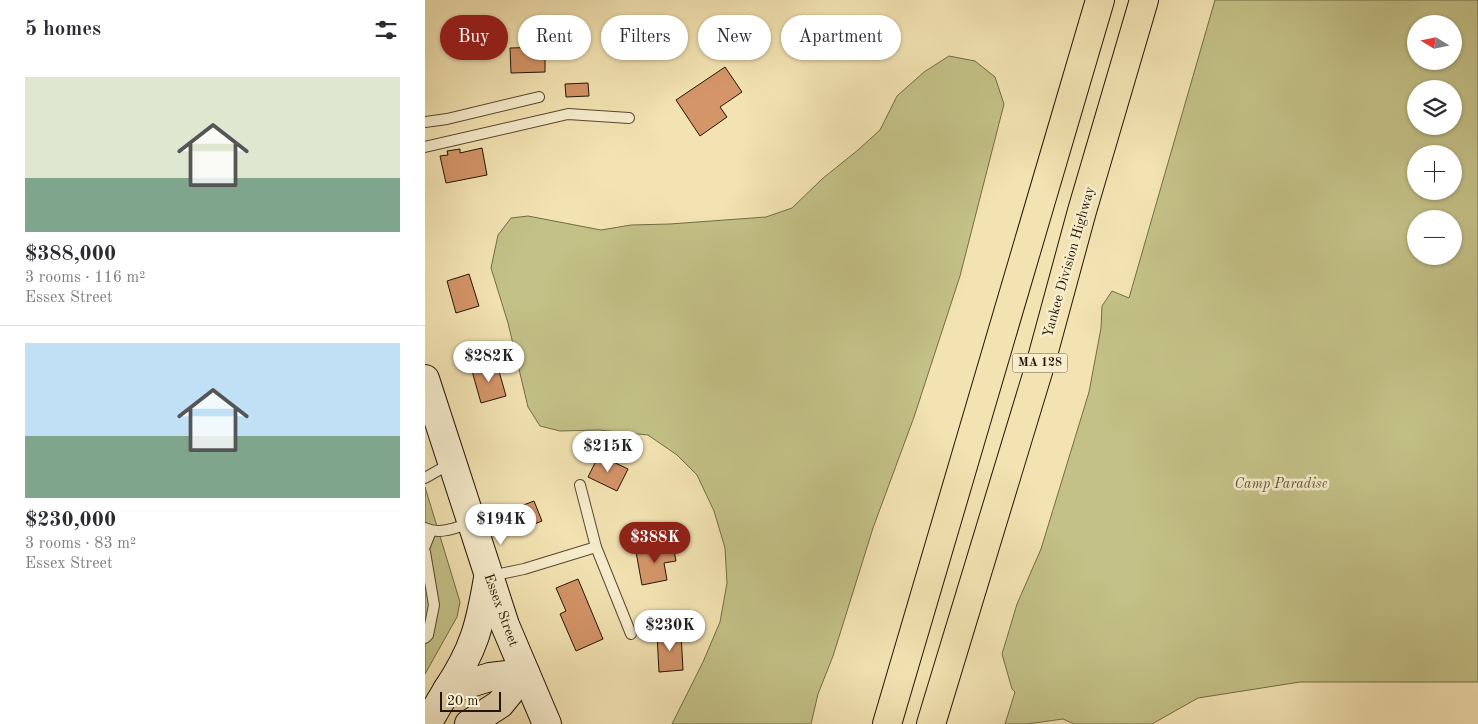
<!DOCTYPE html>
<meta charset="utf-8">
<style>
:root{--surface:#fff;--page:#f7f7f7;--text:#2b2b33;--muted:#7c7c81;--line:#e1e1e2;--accent:#8f2418}
body{margin:0;font-family:"Old Standard TT",serif;background:var(--page);color:var(--text);height:100vh;display:flex;flex-direction:column;font-size:19px;white-space:nowrap}
*{box-sizing:border-box;margin:0}
p{font-size:16px;color:var(--muted)}
.icon{flex:none;width:28px;height:28px;fill:none;stroke:currentColor;stroke-width:2;stroke-linecap:round;stroke-linejoin:round}
.map{position:relative;flex:1;overflow:hidden}
.details{display:flex;flex-direction:column;background:var(--surface);width:425px}
.details>*{flex:none}
.hud{position:absolute;left:15px;top:15px;width:475px;height:45px;display:flex;gap:10px}
.needle{width:32px;rotate:280deg}
.controls{position:absolute;left:982px;top:15px;display:grid;gap:10px}
.controls a{display:grid;place-items:center;width:55px;height:55px;border-radius:50%;background:var(--surface);box-shadow:0 1px 4px #0004;font-size:25px}
.scale{position:absolute;left:15px;bottom:12px;width:61px;box-sizing:border-box;padding-left:5px;border:2px solid #231606;border-top:0;font-size:14px;line-height:18px;white-space:nowrap;color:#231606;-webkit-text-stroke:4px #f7edcd;paint-order:stroke}
.price{position:absolute;translate:-50% -42px;padding:0 11px;border-radius:18px;background:#fff;color:#222;font-size:16px;line-height:32px;filter:drop-shadow(0 1px 2px #0008)}
.price::after{content:'';position:absolute;left:50%;top:30px;width:15px;height:11px;margin-left:-8px;background:inherit;clip-path:polygon(0 0,100% 0,50% 100%)}
.price.selected{background:var(--accent);color:#fff}
ul{padding:0;list-style:none}
li{display:grid;align-content:center;gap:10px;height:265px;padding:0 25px}
li+li{border-top:1px solid var(--line)}
li span{display:grid;place-items:center;height:155px;border-radius:0px;color:#555}
li>.icon{margin-inline-start:auto}
span .icon{width:90px;height:90px;fill:#fffc;stroke-width:1}
li b{font-size:21px}
h2{display:flex;justify-content:space-between;align-items:center;height:60px;padding:0 25px;font-size:21px}
.pill{padding:0 18px;border-radius:22px;background:var(--surface);box-shadow:0 1px 4px #0004;font-size:18px;line-height:45px}
.pill.selected{background:var(--accent);color:#fff}
main{display:flex;flex:1;min-height:0}
.map>svg:first-child{display:block}
.green{fill:#c3c187;stroke:#736c46;fill-rule:evenodd}
.building{fill:#d49568;stroke:#231606}
.lines{fill:none;stroke-linecap:round;stroke-linejoin:round}
.lane-casing{stroke:#574931;stroke-width:12}
.secondary-casing{stroke:#231606;stroke-width:30}
.highway-casing{stroke:#231606;stroke-width:30}
.lane{stroke:#f7edcd;stroke-width:10}
.secondary{stroke:#f7edcd;stroke-width:28}
.highway{stroke:#f3e3b2;stroke-width:28}
.labels{text-anchor:middle;dominant-baseline:central;stroke-width:5;stroke-linejoin:round;paint-order:stroke}
.shield{fill:#f7edcd;stroke:#635642;stroke-width:1}
.shield-label{font-size:12px;font-weight:bold;fill:#231606}
.street-label{font-size:14px;fill:#231606;stroke:#f7edcd}
.park-label{font-size:14px;font-style:italic;fill:#5b5233;stroke:#f7edcd}
</style>
<main>
<section class="details">
<h2>5 homes<svg class="icon" aria-label="filters" viewBox="0 0 24 24"><path d="M4 7h16M4 17h16"/><circle cx="9" cy="7" r="2"/><circle cx="15" cy="17" r="2"/></svg></h2>
<ul>
<li><span style="background:linear-gradient(#dfe7d0 65%,#7fa58c 0)"><svg class="icon" aria-label="home" viewBox="0 0 24 24"><path d="M3 11l9-7 9 7M6 9v11h12V9"/></svg></span><div><b>$388,000</b><p>3 rooms · 116 m²</p><p>Essex Street</p></div></li>
<li><span style="background:linear-gradient(#bfe0f5 60%,#7fa58c 0)"><svg class="icon" aria-label="home" viewBox="0 0 24 24"><path d="M3 11l9-7 9 7M6 9v11h12V9"/></svg></span><div><b>$230,000</b><p>3 rooms · 83 m²</p><p>Essex Street</p></div></li>
</ul>
</section>
<div class="map">
<svg width="1053" height="724" viewBox="0 0 1053 724">
<rect width="100%" height="100%" fill="#f3e3b2"/>
<filter id="stains"><feTurbulence type="fractalNoise" baseFrequency=".004" numOctaves="4"/><feColorMatrix values="0 0 0 0 .2 0 0 0 0 .09 0 0 0 0 .02 0 0 0 .5 -.17"/></filter>
<radialGradient id="worn" r=".72"><stop offset=".6" stop-color="#630" stop-opacity="0"/><stop offset="1" stop-color="#630" stop-opacity=".3"/></radialGradient>
<g class="green">
<path d="M790 0H1053V682H875L773 698 727 724H649L638 719 602 724H580L590 692 587 689 577 654 592 604 616 549 664 392 676 328 677 306 687 291 704 298ZM991 24H1029V61H991ZM991 89H1029V126H991ZM991 154H1029V191H991ZM991 219H1029V256H991Z"/>
<polygon points="524,56 550,61 570,77 579,104 535,276 489,417 448,528 408,656 393,694 386,724 247,724 278,662 295,622 302,583 300,548 289,511 272,475 252,455 223,435 174,430 135,431 115,426 103,407 83,323 66,268 73,235 86,218 103,216 176,230 206,225 245,224 341,217 367,208 397,179 433,150 455,130 472,96 499,72"/>
<polygon points="0,487 35,602 32,617 0,674"/>
</g>
<g class="building">
<polygon points="120,47 120,72 86,73 85,48"/>
<polygon points="300,67 317,92 295,107 302,117 275,136 251,100"/>
<polygon points="163,83 164,96 141,97 140,84"/>
<polygon points="57,148 62,175 21,183 15,156 23,155 22,151 35,149 35,153"/>
<polygon points="44,274 54,306 31,313 22,281"/>
<polygon points="72,364 81,396 56,403 47,371"/>
<polygon points="174,455 203,469 192,491 163,477"/>
<polygon points="109,501 117,521 107,525 105,520 93,525 94,528 81,533 79,528 85,525 80,512"/>
<polygon points="248,545 251,561 239,563 242,580 217,585 211,552"/>
<polygon points="153,579 178,639 151,651 135,614 141,611 131,588"/>
<polygon points="256,633 258,670 234,672 232,634"/>
</g>
<g class="lines">
<g class="lane-casing">
<g id="lane">
<polyline points="0,122 22,119 114,97"/>
<polyline points="0,147 143,114 204,118"/>
<polyline points="0,478 26,463"/>
<path d="M0 528C14 535 30 528 45 523"/>
<polyline points="0,546 6,531"/>
<polyline points="171,547 206,634"/>
<polyline points="0,552 9,605 3,635 0,638"/>
<polyline points="66,576 99,569 171,547 155,485"/>
</g>
</g>
<g class="secondary-casing">
<g id="secondary">
<polyline points="0,379 80,625 122,724"/>
<path d="M22 690C49 650 55 625 63 578"/>
<polyline points="2,724 22,690 65,677 100,673"/>
<polyline points="44,724 75,704 100,673"/>
</g>
</g>
<g class="highway-casing">
<g id="highway">
<polyline points="462,724 675,0"/>
<polyline points="506,724 616,362 657,211 719,0"/>
</g>
</g>
<use href="#lane" class="lane"/>
<use href="#secondary" class="secondary"/>
<use href="#highway" class="highway"/>
</g>
<g class="labels">
<rect class="shield" x="587.5" y="353.5" width="55" height="19" rx="4"/>
<g class="shield-label">
<text x="615" y="363">MA 128</text>
</g>
<g class="street-label">
<text transform="translate(644 262) rotate(-74)">Yankee Division Highway</text>
<text transform="translate(76 610) rotate(70)">Essex Street</text>
</g>
<g class="park-label">
<text x="856" y="484">Camp Paradise</text>
</g>
</g>
<rect width="100%" height="100%" filter="url(#stains)"/>
<rect width="100%" height="100%" fill="url(#worn)"/>
</svg>
<div class="controls">
<a><svg class="needle" viewBox="-14 -14 28 28"><path d="M0-13l5 13h-10z" fill="#e53935"/><path d="M0 13l5-13h-10z" fill="#7c7c81"/></svg></a>
<a><svg class="icon" aria-label="layers" viewBox="0 0 24 24"><path d="M12 4l9 5-9 5-9-5zM3 14l9 5 9-5"/></svg></a>
<a>+</a>
<a>−</a>
</div>
<div class="scale">20 m</div>
<b class="price" style="left:64px;top:383px">$282K</b>
<b class="price" style="left:183px;top:473px">$215K</b>
<b class="price" style="left:76px;top:546px">$194K</b>
<b class="price selected" style="left:230px;top:564px">$388K</b>
<b class="price" style="left:245px;top:652px">$230K</b>
<div class="hud">
<a class="pill selected">Buy</a>
<a class="pill">Rent</a>
<a class="pill">Filters</a>
<a class="pill">New</a>
<a class="pill">Apartment</a>
</div>
</div>
</main>
